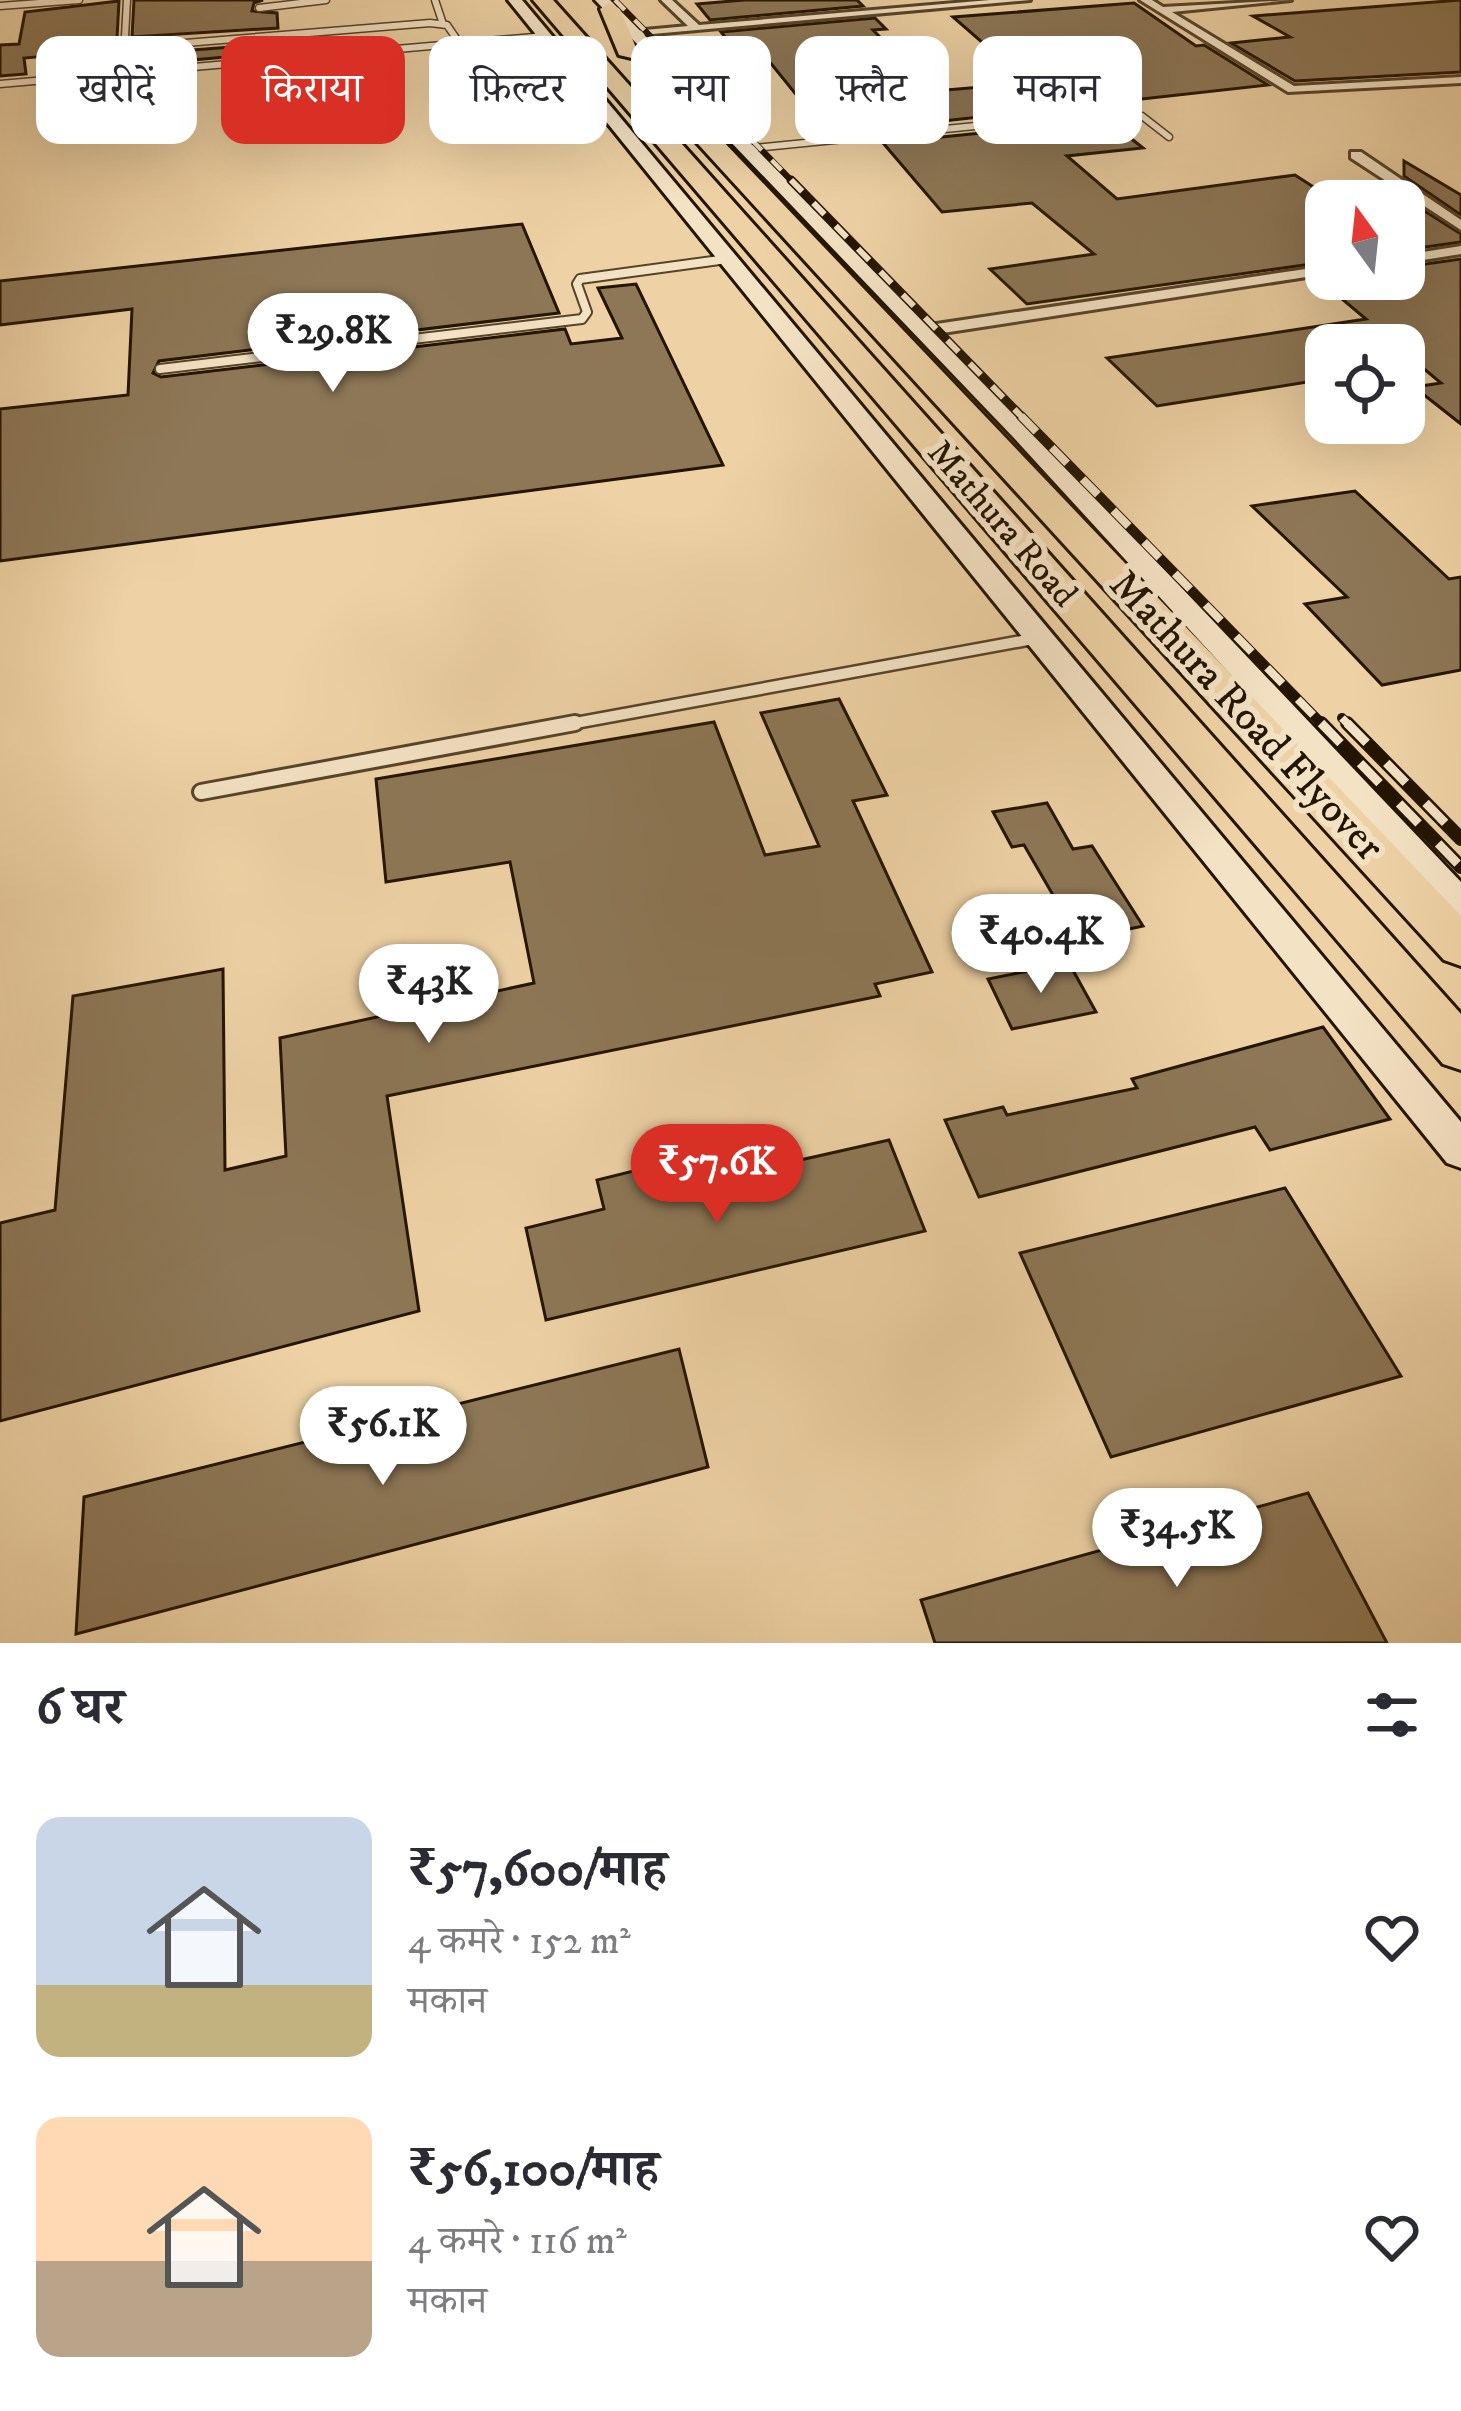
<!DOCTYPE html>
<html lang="hi">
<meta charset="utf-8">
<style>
:root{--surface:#fff;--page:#f2f2f3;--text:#2b2b33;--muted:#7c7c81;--accent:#d93025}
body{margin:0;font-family:"IM FELL DW Pica","Noto Serif Devanagari",serif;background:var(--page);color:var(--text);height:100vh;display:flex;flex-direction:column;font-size:45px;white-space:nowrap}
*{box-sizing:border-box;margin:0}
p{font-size:39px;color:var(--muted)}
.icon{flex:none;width:66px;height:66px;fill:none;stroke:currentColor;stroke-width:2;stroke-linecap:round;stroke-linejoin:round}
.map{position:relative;height:1643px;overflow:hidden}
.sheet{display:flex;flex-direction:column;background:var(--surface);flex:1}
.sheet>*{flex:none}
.hud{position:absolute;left:36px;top:36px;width:1389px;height:108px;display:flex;gap:24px}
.needle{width:78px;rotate:345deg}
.controls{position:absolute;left:1305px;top:180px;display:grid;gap:24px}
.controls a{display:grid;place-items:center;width:120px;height:120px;border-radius:24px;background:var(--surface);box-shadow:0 12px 48px #0002;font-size:60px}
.price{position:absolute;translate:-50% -102px;padding:0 27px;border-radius:42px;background:#fff;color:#222;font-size:39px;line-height:78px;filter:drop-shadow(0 3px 6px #0008)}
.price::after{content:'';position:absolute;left:50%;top:72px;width:36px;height:27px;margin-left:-18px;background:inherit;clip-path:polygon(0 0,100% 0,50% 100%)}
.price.selected{background:var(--accent);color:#fff}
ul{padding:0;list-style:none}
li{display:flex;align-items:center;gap:36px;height:300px;padding:0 36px}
li span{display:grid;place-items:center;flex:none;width:336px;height:240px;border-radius:24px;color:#555}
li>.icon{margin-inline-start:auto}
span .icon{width:144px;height:144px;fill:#fffc;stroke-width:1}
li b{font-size:51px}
h2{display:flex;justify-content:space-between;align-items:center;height:144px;padding:0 36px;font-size:51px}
.pill{padding:0 42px;border-radius:24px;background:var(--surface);box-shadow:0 12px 48px #0002;font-size:42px;line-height:108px}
.pill.selected{background:var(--accent);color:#fff}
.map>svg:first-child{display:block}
.building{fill:#8d7756;stroke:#231400;stroke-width:3}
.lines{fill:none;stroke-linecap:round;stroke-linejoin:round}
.lane-far3-casing{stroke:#564429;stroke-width:9}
.lane-far2-casing{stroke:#564429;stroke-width:12}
.lane-far1-casing{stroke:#564429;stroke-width:15}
.lane-casing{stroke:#564429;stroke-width:20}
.street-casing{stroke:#564429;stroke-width:6}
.secondary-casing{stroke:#231400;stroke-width:6}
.highway-casing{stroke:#231400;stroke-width:6}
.lane-far3{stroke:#f4e2c4;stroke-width:6}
.lane-far2{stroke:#f4e2c4;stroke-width:8}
.lane-far1{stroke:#f4e2c4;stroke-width:10}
.lane{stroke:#f4e2c4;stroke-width:14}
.street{fill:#f4e2c4;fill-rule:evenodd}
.secondary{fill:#f4e2c4;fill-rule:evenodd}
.highway{fill:#eed2a5;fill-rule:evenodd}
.rail-far3-casing{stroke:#231400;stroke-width:6}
.rail-far2-casing{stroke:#231400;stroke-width:9}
.rail-far1-casing{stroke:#231400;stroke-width:10}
.rail-casing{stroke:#231400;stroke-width:14}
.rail-far3{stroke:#f4e2c4;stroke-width:4.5;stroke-dasharray:14;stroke-linecap:butt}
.rail-far2{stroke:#f4e2c4;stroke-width:6;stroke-dasharray:16;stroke-linecap:butt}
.rail-far1{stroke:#f4e2c4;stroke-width:8;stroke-dasharray:22;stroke-linecap:butt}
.rail{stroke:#f4e2c4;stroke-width:9;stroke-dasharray:28;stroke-linecap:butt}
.labels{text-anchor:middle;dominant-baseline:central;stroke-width:12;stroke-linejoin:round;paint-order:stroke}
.far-street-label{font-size:36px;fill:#231400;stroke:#f4e2c4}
.street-label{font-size:42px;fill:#231400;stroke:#f4e2c4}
</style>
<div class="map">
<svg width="1461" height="1643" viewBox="0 0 1461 1643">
<rect width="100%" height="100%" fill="#eed2a5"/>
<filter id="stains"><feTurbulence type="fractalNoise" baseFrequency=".00167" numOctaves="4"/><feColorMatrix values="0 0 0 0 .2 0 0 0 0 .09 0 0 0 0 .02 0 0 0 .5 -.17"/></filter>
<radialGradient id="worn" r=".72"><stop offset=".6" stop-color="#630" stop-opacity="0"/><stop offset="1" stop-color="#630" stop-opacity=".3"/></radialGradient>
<g class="building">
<polygon points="134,0 263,0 254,3 252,11 277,13 278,28 132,37"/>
<polygon points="744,0 857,0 863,6 710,20 697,4"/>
<polygon points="1461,0 1461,72 1295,81 1231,43 1290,37 1253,16"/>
<polygon points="119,1 117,38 104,39 103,51 24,58 26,74 0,76 0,45 19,44 25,12"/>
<polygon points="1134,3 1196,46 1204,45 1268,85 871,129 859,117 842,118 821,95 798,97 765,56 742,58 721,32 875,18 886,29 873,30 934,91 1029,83 953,17"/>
<polygon points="269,44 270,53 181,61 181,51"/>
<polygon points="1108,120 1143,148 1067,156 1117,199 1295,175 1326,195 1326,262 1027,304 990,269 1094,254 1032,203 942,212 883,143"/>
<polygon points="1404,161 1461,195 1461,215 1404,176"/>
<polygon points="1404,198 1461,234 1461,242 1404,250"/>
<polygon points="522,224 559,313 159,361 153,373 161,377 565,329 571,344 622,338 598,288 636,284 723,465 0,561 0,409 128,395 132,309 0,325 0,281"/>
<polygon points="1461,259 1461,424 1414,387 1441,383 1404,352 1404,345 1326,345 1326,379 1157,406 1107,358 1366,319 1336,294 1404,287 1404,267"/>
<polygon points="1355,491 1449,579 1461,577 1461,670 1382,685 1305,604 1347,597 1252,506"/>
<polygon points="839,699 887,795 853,801 932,972 875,984 880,996 387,1096 419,1311 0,1421 0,1223 55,1210 73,996 223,969 225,1170 286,1156 280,1038 534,983 510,862 386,882 376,779 714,722 765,855 819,846 761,713"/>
<polygon points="1047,803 1073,849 1092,846 1143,926 1079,940 1024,845 1012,847 993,812"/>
<polygon points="1069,963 1096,1012 1012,1029 988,979"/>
<polygon points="1323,1027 1390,1119 1270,1150 1255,1127 979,1197 945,1120 1003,1107 1007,1115 1137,1088 1132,1079"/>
<polygon points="889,1140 925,1231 546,1320 526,1228 604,1209 597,1180 690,1157 698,1183"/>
<polygon points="1285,1188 1401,1376 1111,1457 1020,1253"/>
<polygon points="679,1349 708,1467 76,1634 84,1497"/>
<polygon points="1308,1493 1387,1643 935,1643 921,1600"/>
</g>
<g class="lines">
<g class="lane-far3-casing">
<g id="lane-far3">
<polyline points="435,0 443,24"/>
<polyline points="0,6 79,0"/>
<polyline points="259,8 326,0"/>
<polyline points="124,48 430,23 447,25 460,44"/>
<polyline points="123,73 127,0"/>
<polyline points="0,84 545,36"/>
<polyline points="745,149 1117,112 1142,116 1169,137"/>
</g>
</g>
<g class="lane-far2-casing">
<polyline id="lane-far2" points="160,369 582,319 587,312 577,284 580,279 727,259"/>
</g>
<g class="lane-far1-casing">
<polyline id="lane-far1" points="559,726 1038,638"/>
</g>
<g class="lane-casing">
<polyline id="lane" points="201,792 575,723"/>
</g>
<g class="street-casing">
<g id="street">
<polygon points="661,0 672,0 699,25 990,0 1030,0 630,36 634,31 688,26"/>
<polygon points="1140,0 1152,0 1163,7 1291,0 1172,12 1294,86 1461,77 1461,83 1288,92"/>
<polygon points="1351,152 1361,152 1461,220 1461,230 1351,158"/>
<polygon points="1461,246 1461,254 1404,263 1404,255"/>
<polygon points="1326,266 1326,274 923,336 915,331 923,326"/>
</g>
</g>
<g class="secondary-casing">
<g id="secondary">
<polygon points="508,0 522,0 1461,1122 1461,1168 1447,1163"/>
<polygon points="595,0 610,0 1030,428 1461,882 1461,917 1449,913 1014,438"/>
</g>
</g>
<g class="highway-casing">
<g id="highway">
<polygon points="533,0 553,0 1461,1014 1461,1070 1443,1064"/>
<polygon points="610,3 620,9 639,55 636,59 619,55 600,9"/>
<polygon points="653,75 661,76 1461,916 1461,966 1444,960 645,86 645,76"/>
</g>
</g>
<use href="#lane-far3" class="lane-far3"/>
<use href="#lane-far2" class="lane-far2"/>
<use href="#lane-far1" class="lane-far1"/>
<use href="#lane" class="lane"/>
<use href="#street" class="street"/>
<use href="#secondary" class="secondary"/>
<use href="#highway" class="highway"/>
<g class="rail-far3-casing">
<polyline id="rail-far3" points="615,0 794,183"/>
</g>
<g class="rail-far2-casing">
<polyline id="rail-far2" points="791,180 1024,419"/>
</g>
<g class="rail-far1-casing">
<g id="rail-far1">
<polyline points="1021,416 1324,726"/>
<polyline points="1342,718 1350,726"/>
</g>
</g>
<g class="rail-casing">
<g id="rail">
<polyline points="1321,723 1461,867"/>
<polyline points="1347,723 1461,839"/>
</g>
</g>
<use href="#rail-far3" class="rail-far3"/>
<use href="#rail-far2" class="rail-far2"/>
<use href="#rail-far1" class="rail-far1"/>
<use href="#rail" class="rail"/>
</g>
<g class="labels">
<g class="far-street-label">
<text transform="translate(1002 524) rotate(49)">Mathura Road</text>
</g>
<g class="street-label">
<text transform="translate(1246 716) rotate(47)">Mathura Road Flyover</text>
</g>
</g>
<rect width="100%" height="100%" filter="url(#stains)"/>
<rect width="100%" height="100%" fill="url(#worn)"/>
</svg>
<div class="controls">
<a><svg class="needle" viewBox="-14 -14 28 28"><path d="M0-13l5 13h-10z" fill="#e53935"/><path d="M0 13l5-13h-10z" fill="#7c7c81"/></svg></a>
<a><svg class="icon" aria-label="locate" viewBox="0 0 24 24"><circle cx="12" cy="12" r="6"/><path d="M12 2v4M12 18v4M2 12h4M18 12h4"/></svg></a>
</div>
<b class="price" style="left:333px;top:395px">₹29.8K</b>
<b class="price" style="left:1041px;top:996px">₹40.4K</b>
<b class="price" style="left:429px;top:1046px">₹43K</b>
<b class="price selected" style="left:717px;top:1226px">₹57.6K</b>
<b class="price" style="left:383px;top:1488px">₹56.1K</b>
<b class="price" style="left:1177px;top:1590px">₹34.5K</b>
<div class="hud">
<a class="pill">खरीदें</a>
<a class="pill selected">किराया</a>
<a class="pill">फ़िल्टर</a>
<a class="pill">नया</a>
<a class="pill">फ़्लैट</a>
<a class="pill">मकान</a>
</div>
</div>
<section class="sheet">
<h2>6 घर<svg class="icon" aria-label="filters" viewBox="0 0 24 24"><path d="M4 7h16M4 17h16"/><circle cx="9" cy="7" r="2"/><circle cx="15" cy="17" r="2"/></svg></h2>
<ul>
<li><span style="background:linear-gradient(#c9d6e8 70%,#c2b280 0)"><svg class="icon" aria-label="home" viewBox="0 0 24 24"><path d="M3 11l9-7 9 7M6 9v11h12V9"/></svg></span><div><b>₹57,600/माह</b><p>4 कमरे · 152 m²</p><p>मकान</p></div><svg class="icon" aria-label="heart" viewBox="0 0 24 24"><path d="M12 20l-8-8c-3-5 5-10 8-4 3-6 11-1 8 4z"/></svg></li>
<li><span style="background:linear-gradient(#ffd9b3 60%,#b9a48a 0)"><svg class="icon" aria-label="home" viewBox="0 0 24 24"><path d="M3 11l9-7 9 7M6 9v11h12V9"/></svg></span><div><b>₹56,100/माह</b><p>4 कमरे · 116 m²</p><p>मकान</p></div><svg class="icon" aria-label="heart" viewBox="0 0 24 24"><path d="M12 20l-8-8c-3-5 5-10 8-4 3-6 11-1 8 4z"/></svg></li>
</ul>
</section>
